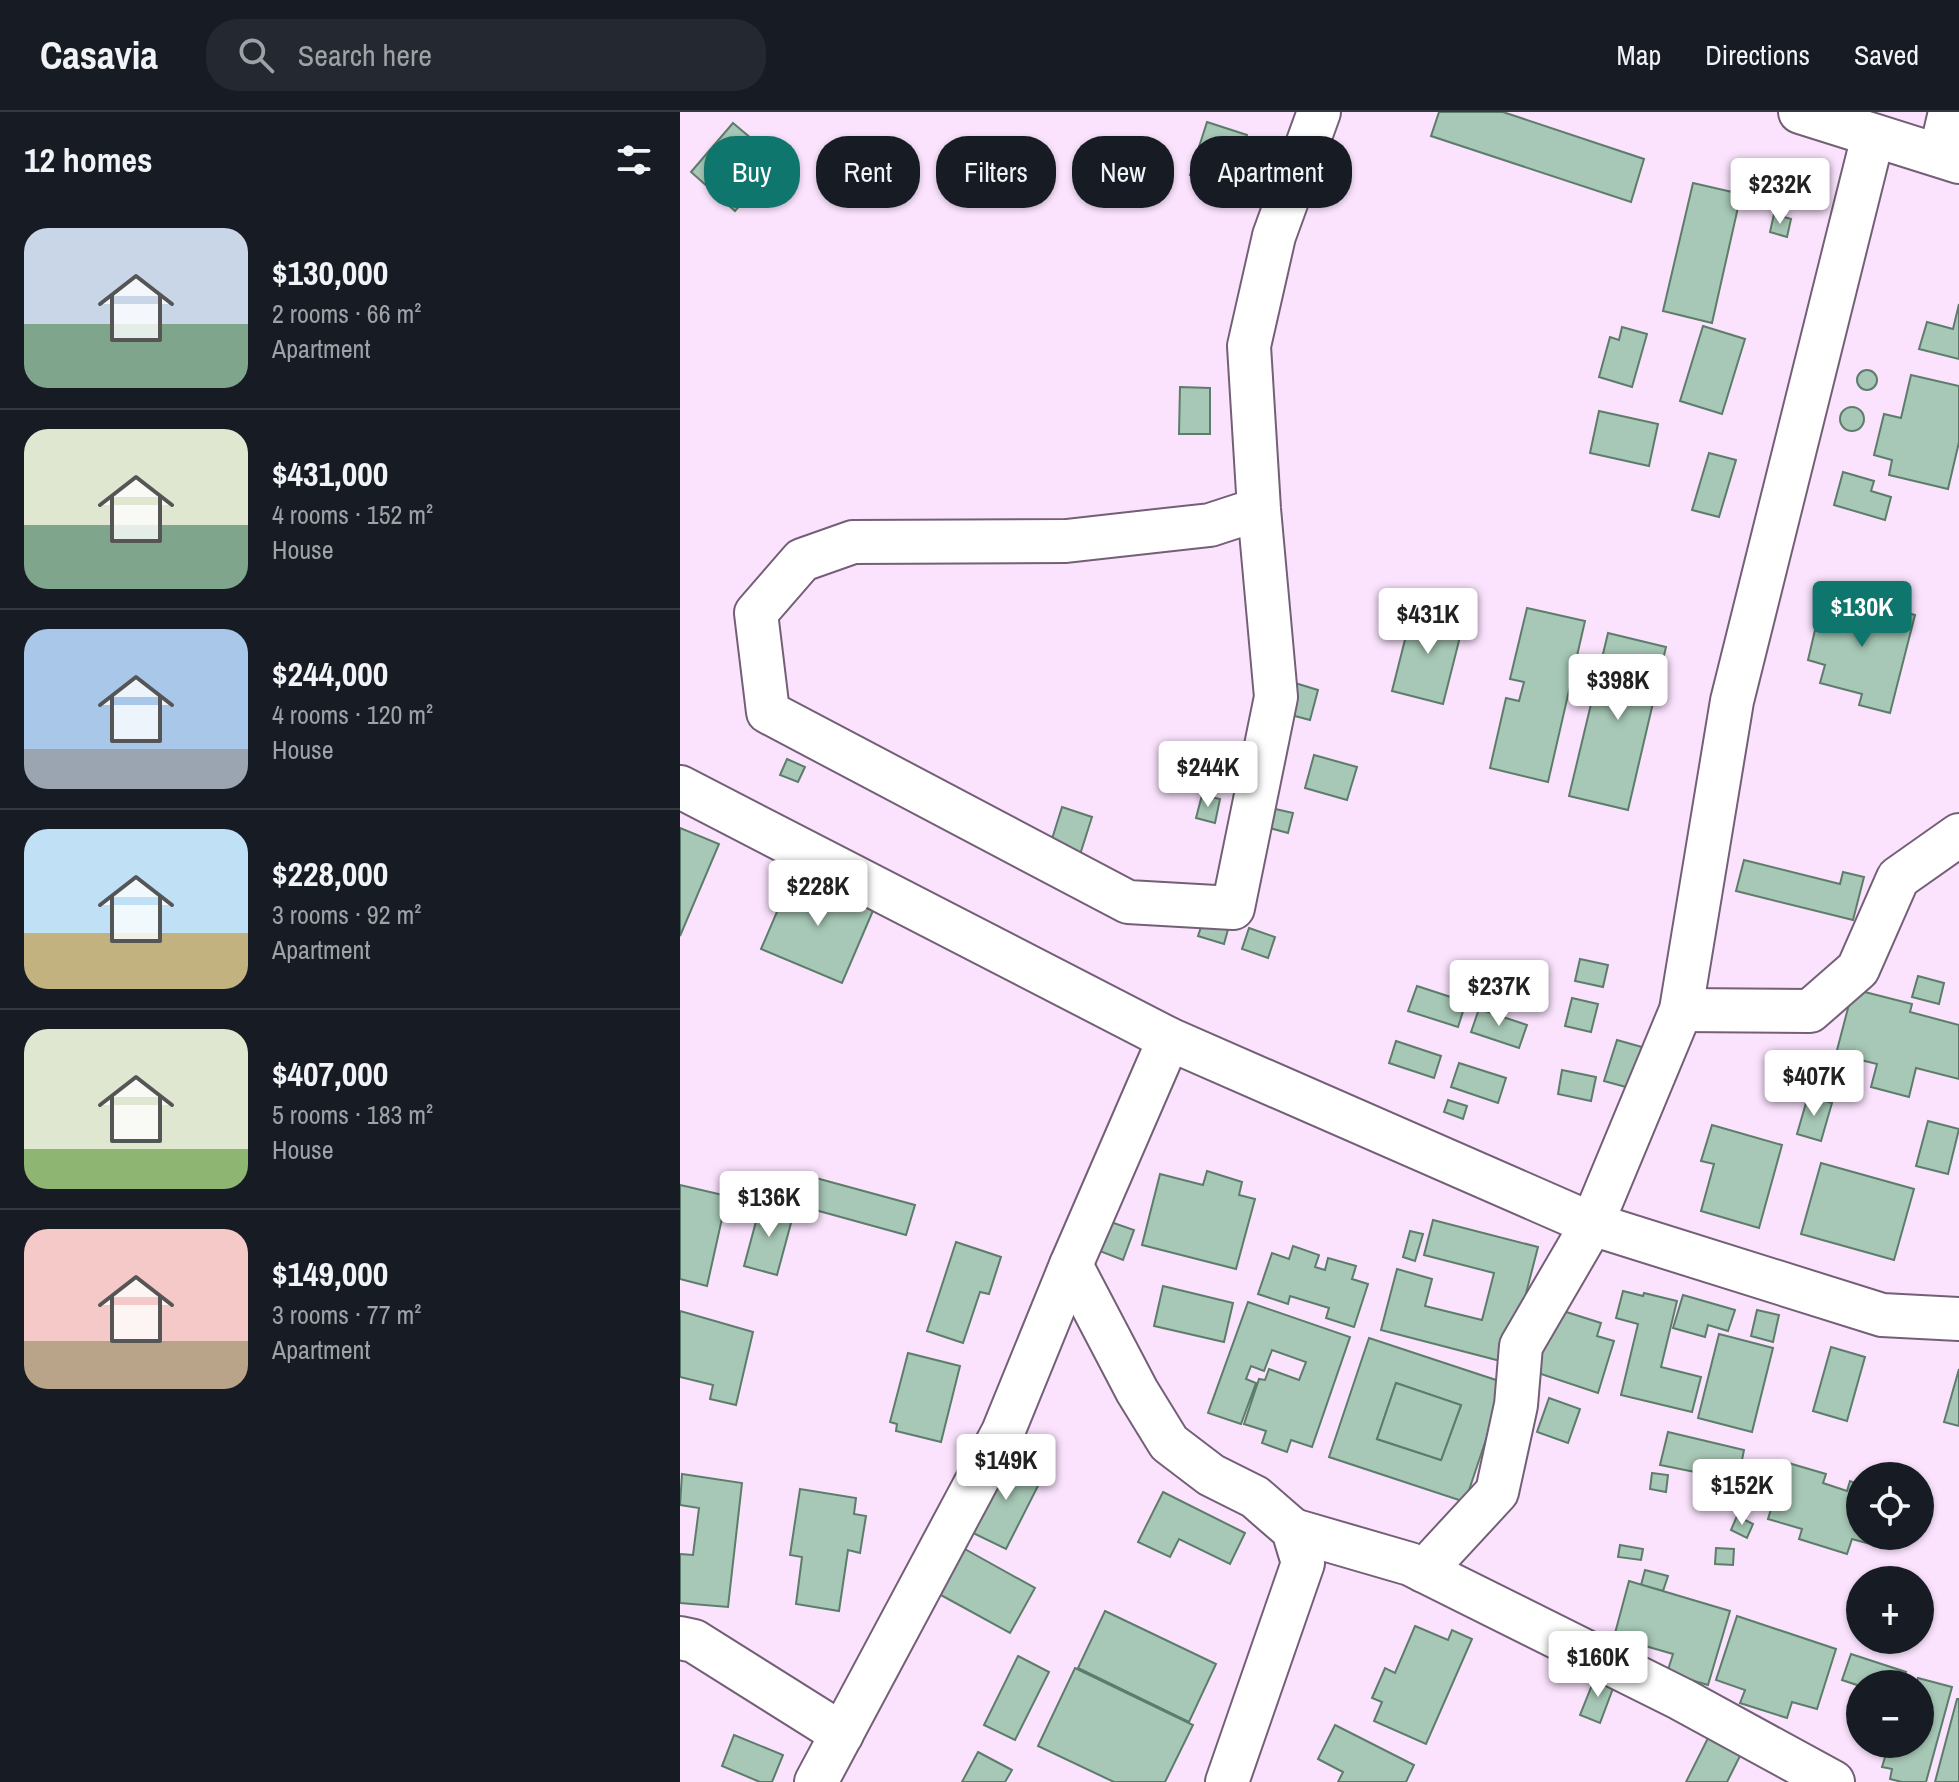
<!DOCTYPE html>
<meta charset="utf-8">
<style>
:root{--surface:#171b24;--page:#242831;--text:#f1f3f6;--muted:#9ea1a6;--line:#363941;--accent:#0f766e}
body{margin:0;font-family:"Archivo Narrow",sans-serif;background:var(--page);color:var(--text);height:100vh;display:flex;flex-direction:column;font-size:30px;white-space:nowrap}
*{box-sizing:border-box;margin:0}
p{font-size:26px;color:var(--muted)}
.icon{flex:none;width:44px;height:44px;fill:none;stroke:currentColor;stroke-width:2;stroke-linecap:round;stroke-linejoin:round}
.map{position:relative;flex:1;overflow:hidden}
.details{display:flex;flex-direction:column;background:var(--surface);width:680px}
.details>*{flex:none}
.top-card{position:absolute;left:24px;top:24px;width:760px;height:72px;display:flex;gap:16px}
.buttons{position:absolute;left:1166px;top:1350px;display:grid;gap:16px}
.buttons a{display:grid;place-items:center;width:88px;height:88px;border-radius:50%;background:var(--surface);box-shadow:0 2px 6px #0004;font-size:40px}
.price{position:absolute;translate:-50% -68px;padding:0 18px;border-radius:8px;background:#fff;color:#222;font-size:26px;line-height:52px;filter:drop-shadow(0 2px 4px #0008)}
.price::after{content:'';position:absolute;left:50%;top:48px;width:24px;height:18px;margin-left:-12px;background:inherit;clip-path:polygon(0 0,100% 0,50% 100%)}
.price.current{background:var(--accent);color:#fff}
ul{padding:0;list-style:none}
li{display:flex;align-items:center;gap:24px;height:200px;padding:0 24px}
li+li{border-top:2px solid var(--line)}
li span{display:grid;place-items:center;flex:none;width:224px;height:160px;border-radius:24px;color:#555}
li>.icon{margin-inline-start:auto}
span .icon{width:96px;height:96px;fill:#fffc;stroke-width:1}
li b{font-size:34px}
h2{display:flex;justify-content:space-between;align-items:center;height:96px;padding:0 24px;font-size:34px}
.tag{padding:0 28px;border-radius:32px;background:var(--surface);box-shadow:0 2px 6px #0004;font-size:28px;line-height:72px}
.tag.current{background:var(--accent);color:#fff}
header{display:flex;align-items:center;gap:48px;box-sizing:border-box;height:112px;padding:0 40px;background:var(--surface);border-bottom:2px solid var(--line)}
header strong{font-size:38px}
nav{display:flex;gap:44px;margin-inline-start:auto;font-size:28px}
.search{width:560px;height:72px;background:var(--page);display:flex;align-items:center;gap:20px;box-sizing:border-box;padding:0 28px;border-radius:32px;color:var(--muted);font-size:30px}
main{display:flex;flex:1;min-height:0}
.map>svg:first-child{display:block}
.building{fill:#a7c8b6;stroke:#5d7c6b;stroke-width:2;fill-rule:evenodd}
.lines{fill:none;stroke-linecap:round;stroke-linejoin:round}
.minor-casing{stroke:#735f76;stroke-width:46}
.minor{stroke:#fff;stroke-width:42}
</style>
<header>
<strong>Casavia</strong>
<div class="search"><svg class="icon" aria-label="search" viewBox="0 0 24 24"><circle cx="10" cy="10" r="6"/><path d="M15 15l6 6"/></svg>Search here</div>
<nav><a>Map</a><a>Directions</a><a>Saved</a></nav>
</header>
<main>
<section class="details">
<h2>12 homes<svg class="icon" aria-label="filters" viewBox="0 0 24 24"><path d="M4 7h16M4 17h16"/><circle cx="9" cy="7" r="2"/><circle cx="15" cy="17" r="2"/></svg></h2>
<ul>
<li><span style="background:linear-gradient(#c9d6e8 60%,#7fa58c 0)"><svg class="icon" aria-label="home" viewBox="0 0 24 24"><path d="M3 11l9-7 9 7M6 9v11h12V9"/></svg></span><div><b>$130,000</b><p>2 rooms · 66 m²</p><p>Apartment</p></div></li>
<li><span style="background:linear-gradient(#dfe7d0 60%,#7fa58c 0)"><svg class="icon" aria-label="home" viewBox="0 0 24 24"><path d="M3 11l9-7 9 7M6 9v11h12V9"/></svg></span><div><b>$431,000</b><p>4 rooms · 152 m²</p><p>House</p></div></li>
<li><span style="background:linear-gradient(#a9c7e8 75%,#9aa5b1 0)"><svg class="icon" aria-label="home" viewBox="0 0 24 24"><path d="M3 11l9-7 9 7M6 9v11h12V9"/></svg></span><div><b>$244,000</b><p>4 rooms · 120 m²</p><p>House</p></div></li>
<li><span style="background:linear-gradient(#bfe0f5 65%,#c2b280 0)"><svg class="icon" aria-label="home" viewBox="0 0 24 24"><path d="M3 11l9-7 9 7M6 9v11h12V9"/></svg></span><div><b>$228,000</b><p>3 rooms · 92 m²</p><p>Apartment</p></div></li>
<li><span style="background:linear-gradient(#dfe7d0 75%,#8fb573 0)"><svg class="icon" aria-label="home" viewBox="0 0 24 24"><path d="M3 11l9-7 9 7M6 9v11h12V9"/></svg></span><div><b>$407,000</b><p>5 rooms · 183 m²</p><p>House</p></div></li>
<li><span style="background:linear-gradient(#f6c9c9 70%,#b9a48a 0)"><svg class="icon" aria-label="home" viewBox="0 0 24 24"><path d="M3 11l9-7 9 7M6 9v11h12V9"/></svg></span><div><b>$149,000</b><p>3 rooms · 77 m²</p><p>Apartment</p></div></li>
</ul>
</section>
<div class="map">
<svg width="1279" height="1670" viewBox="0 0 1279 1670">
<rect width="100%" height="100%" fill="#fbe3fe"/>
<g class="building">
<polygon points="759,0 823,0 964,47 951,90 751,24"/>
<polygon points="527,10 567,23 550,76 510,63"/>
<polygon points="53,11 98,49 55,99 11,60"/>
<polygon points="1013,71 1061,82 1032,211 983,199"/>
<polygon points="1094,102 1111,107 1107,125 1090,120"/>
<polygon points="1279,192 1279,247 1239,237 1247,210 1273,217"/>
<polygon points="1023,214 1065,227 1042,302 1000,289"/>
<polygon points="942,215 967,222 952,275 919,265 930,225 939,228"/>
<circle cx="1187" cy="268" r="10"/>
<polygon points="1231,263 1279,274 1279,330 1268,377 1209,363 1212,348 1194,343 1204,302 1221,306"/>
<polygon points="500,275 530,276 530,322 499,322"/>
<circle cx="1172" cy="307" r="12"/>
<polygon points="919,299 978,312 969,354 910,341"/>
<polygon points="1029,341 1056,348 1039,405 1012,398"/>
<polygon points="1163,360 1194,369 1191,379 1211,385 1205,408 1154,393"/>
<polygon points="1153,476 1177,482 1176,488 1235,503 1210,601 1179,593 1182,582 1140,571 1145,553 1128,548 1135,518 1142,520"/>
<polygon points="733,496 784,509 763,592 712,579"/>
<polygon points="847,496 905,509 868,670 810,656 826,586 839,589 844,570 830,567"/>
<polygon points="928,521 986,535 948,698 889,684"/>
<polygon points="615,571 638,578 630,608 607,602"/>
<polygon points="634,643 677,655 667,688 625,676"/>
<polygon points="107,647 125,655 118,670 100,663"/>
<polygon points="522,683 540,687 535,711 516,706"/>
<polygon points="382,695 412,705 397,752 367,743"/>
<polygon points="591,696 613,701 608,721 586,715"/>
<polygon points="0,716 39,732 0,824"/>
<polygon points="1064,748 1160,772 1163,760 1184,765 1173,808 1056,779"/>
<polygon points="114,760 195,794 162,871 81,837"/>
<polygon points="524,806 549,814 544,832 518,824"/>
<polygon points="569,816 595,825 588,846 562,837"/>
<polygon points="900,847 928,853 923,875 895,869"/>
<polygon points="1238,864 1264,871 1259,892 1232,885"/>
<polygon points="737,874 786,890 778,915 728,899"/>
<polygon points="1173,877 1232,892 1230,900 1279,913 1279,967 1236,956 1229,985 1191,975 1197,952 1156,942"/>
<polygon points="892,886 918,892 911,920 885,914"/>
<polygon points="799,897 847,913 839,936 791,920"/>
<polygon points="937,928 969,937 957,978 924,969"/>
<polygon points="716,929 761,944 754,966 709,951"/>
<polygon points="779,951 826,966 818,991 771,975"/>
<polygon points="882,958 916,965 911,989 878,982"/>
<polygon points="1128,984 1152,991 1141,1029 1117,1022"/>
<polygon points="768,988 787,994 783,1007 764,1000"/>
<polygon points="1248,1009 1279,1017 1268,1062 1236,1054"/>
<polygon points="1032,1013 1102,1033 1079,1116 1021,1099 1034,1052 1021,1049"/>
<polygon points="1141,1051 1234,1077 1214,1148 1121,1122"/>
<polygon points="527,1059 562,1070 559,1083 575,1087 556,1157 462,1133 480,1062 523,1073"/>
<polygon points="136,1066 235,1093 226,1123 128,1096"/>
<polygon points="0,1073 47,1084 27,1174 0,1167"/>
<polygon points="81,1091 114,1100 97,1163 64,1154"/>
<polygon points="753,1108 858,1135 828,1251 701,1218 717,1157 752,1167 745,1194 802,1208 814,1161 744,1143"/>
<polygon points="428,1109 454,1118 443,1148 417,1138"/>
<polygon points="730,1119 743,1122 735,1149 723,1145"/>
<polygon points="276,1130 321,1145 309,1182 300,1180 283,1231 247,1219"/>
<polygon points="613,1134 639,1143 635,1155 645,1158 648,1146 676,1154 672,1167 688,1172 674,1215 646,1206 649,1196 610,1184 608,1192 578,1182 592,1141 609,1147"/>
<polygon points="483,1174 553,1191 544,1230 474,1214"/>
<polygon points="943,1179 963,1184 964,1181 997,1189 981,1255 1021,1265 1012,1300 941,1283 958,1212 936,1206"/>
<polygon points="1003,1183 1055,1198 1048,1219 1028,1213 1025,1225 993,1216"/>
<polygon points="568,1190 670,1225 632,1335 611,1328 607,1340 582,1331 586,1319 564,1312 579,1267 585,1268 589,1257 619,1268 626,1250 592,1238 584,1259 571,1254 566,1267 576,1271 561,1312 528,1301"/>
<polygon points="880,1198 921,1211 917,1224 934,1229 918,1281 846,1257"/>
<polygon points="1077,1198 1099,1203 1093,1230 1071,1224"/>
<polygon points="0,1199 73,1220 56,1293 30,1287 33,1273 0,1265"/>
<polygon points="1039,1222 1093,1236 1072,1320 1018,1306"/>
<path d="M689 1226 825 1271 785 1390 649 1345ZM716 1271 781 1293 761 1348 697 1327Z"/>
<polygon points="1151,1235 1185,1245 1167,1309 1133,1299"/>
<polygon points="228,1241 280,1254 261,1330 216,1319 217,1312 210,1310"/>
<polygon points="1279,1257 1279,1314 1264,1310"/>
<polygon points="716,1271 781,1293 761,1348 697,1327"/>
<polygon points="869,1286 900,1297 888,1331 857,1320"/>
<polygon points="988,1320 1064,1338 1052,1398 1019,1392 1025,1362 980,1353"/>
<polygon points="327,1344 364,1362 326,1437 289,1419"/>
<polygon points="1105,1350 1146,1362 1143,1371 1167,1379 1170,1369 1180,1373 1180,1424 1197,1424 1194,1433 1172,1427 1167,1442 1119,1427 1122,1417 1088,1407"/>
<polygon points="972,1361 988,1363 986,1380 970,1377"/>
<polygon points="2,1362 62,1371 48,1495 0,1491 0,1442 13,1443 19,1396 0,1393"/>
<polygon points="120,1377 176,1386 174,1402 186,1404 180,1441 168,1438 159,1499 116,1492 122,1445 110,1443"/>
<polygon points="483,1380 565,1421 550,1452 499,1427 490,1445 458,1430"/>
<polygon points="1057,1404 1073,1412 1067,1426 1051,1418"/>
<polygon points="940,1433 963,1437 961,1448 938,1445"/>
<polygon points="283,1436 355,1476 330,1521 259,1482"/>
<polygon points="1036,1436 1054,1437 1053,1453 1035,1452"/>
<polygon points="965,1458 988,1464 983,1479 961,1473"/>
<polygon points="949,1469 1050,1499 1028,1573 987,1561 993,1542 934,1525"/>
<polygon points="425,1499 536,1552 509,1610 398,1556"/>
<polygon points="1057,1504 1156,1537 1137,1597 1112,1590 1107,1606 1060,1591 1065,1578 1036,1568"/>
<polygon points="735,1514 768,1528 772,1518 792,1527 746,1632 694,1609 702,1590 692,1586 705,1556 715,1561"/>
<polygon points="1171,1542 1226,1560 1222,1572 1180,1572 1180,1574 1162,1568"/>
<polygon points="338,1544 369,1560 335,1628 304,1613"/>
<polygon points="395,1556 513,1613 485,1670 434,1670 358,1634"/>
<polygon points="916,1563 935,1571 920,1611 900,1603"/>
<polygon points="1238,1566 1272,1575 1246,1670 1222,1670 1210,1667 1212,1657 1202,1655 1209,1632 1240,1632 1240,1572 1236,1572"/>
<polygon points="1277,1587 1279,1587 1279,1670 1255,1670"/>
<polygon points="655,1613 734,1653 726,1670 658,1670 663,1660 638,1647"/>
<polygon points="54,1623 103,1643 92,1670 80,1670 42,1654"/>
<polygon points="1028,1626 1061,1642 1047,1670 1006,1670"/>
<polygon points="298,1640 332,1658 325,1670 282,1670"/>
</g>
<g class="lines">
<g class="minor-casing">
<g id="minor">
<polyline points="1120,0 1279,50"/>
<polyline points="1260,43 1270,0"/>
<polyline points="579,397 530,413 386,429 173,430 122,448 76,501 88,600 448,790 553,796 596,585 579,397 569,234 594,124 639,0"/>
<polyline points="0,675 489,927 912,1112 1202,1203 1279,1207"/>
<polyline points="1001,898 1130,899 1178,857 1218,766 1279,723"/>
<polyline points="391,1153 457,1279 489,1331 531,1363 575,1385 613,1418 623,1451 547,1670"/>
<polyline points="613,1418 730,1452 1001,1587 1153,1670"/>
<polyline points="744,1459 817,1380 836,1293 841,1234 912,1112 1001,898 1052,589 1193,24"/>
<polyline points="0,1526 14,1529 162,1622"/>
<polyline points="136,1670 323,1320 391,1153 489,927"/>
</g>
</g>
<use href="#minor" class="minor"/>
</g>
</svg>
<div class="buttons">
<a><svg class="icon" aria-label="locate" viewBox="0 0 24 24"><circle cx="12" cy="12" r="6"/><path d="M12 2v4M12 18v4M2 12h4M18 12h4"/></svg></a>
<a>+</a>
<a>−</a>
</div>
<b class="price" style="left:1100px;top:114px">$232K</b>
<b class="price current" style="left:1182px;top:537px">$130K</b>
<b class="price" style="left:748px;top:544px">$431K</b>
<b class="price" style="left:938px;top:610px">$398K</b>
<b class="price" style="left:528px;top:697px">$244K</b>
<b class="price" style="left:138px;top:816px">$228K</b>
<b class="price" style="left:819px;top:916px">$237K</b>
<b class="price" style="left:1134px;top:1006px">$407K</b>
<b class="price" style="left:89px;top:1127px">$136K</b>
<b class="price" style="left:326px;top:1390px">$149K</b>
<b class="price" style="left:1062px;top:1415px">$152K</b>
<b class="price" style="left:918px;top:1587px">$160K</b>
<div class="top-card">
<a class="tag current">Buy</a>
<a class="tag">Rent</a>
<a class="tag">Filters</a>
<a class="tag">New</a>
<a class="tag">Apartment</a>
</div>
</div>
</main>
